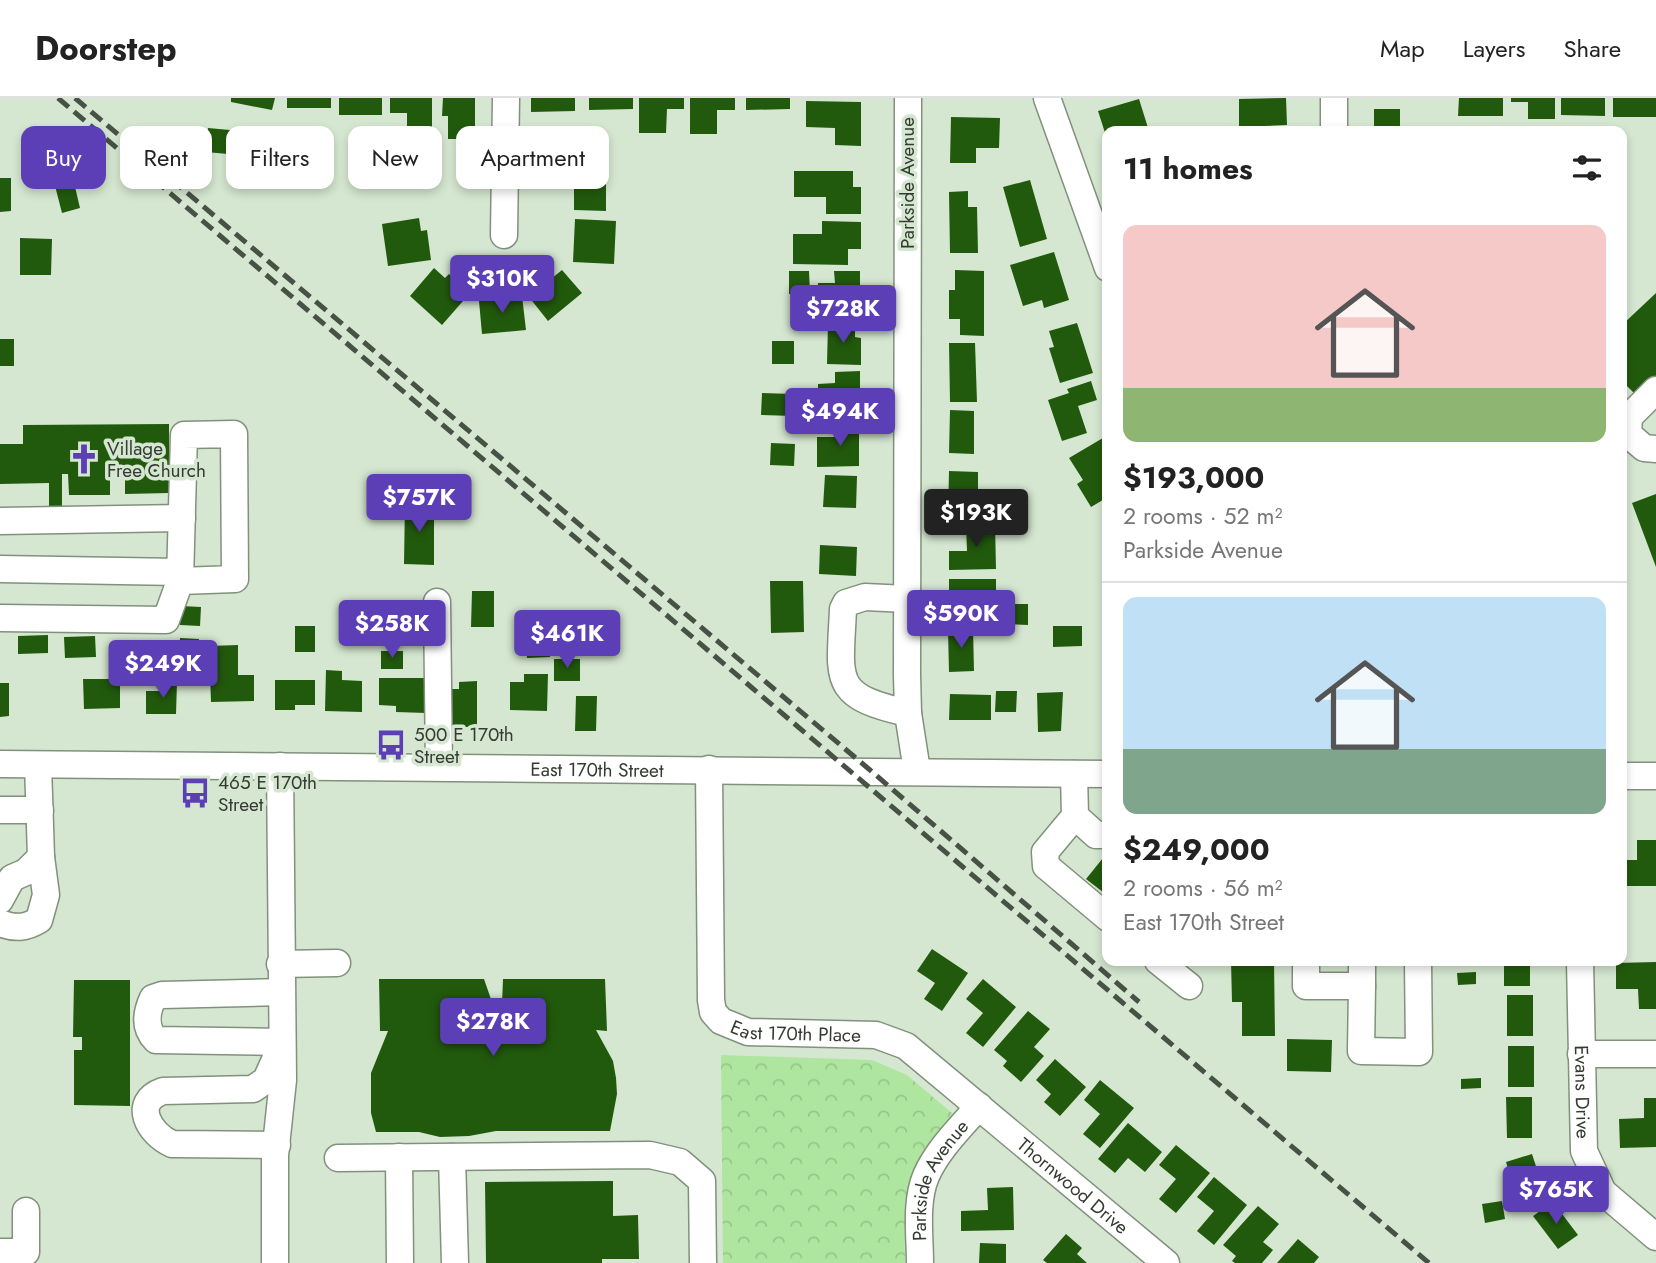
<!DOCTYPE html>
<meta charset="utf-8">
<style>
:root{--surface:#fff;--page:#f6f6f6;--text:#222;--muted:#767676;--line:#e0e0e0;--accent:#5c3eb6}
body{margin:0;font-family:Jost,sans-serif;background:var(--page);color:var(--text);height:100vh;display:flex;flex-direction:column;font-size:26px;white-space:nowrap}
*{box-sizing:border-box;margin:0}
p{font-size:23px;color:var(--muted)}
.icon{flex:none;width:38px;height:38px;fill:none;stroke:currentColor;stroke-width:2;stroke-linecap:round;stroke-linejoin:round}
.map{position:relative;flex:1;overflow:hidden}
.side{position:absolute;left:1102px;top:28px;width:525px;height:840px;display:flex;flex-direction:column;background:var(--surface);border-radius:14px;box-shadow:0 4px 10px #0003}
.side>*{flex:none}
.banner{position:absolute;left:21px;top:28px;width:665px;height:63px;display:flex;gap:14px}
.price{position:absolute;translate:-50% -60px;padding:0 16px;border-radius:7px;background:var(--accent);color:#fff;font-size:23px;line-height:46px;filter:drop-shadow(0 2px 4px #0008)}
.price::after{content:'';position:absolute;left:50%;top:42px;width:21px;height:16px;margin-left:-10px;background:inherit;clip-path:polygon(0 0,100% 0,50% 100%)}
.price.on{background:#222;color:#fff}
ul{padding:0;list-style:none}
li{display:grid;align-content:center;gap:14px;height:371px;padding:0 21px}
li+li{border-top:2px solid var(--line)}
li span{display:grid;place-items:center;height:217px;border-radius:14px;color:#555}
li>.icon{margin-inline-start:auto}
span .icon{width:126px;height:126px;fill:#fffc;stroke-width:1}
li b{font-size:30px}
h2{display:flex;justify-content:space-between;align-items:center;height:84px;padding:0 21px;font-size:30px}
.pill{padding:0 24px;border-radius:14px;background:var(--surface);box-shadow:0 4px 10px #0003;font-size:24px;line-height:63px}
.pill.on{background:var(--accent);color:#fff}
header{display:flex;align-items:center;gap:42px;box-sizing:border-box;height:98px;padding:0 35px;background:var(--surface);border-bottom:2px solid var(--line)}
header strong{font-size:33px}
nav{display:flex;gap:38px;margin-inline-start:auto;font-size:24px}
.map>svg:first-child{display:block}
.park{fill:url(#park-crowns)}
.building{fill:#225a0d}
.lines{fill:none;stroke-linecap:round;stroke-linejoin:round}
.minor-casing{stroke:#81917c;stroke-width:29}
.minor{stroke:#fff;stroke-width:26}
.rail{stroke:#485146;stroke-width:5;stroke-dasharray:14 7;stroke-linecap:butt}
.labels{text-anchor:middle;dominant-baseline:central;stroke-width:7;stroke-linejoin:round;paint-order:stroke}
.street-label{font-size:19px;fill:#343b32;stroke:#d5e7d0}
.poi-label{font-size:19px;fill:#343b32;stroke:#d5e7d0;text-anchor:start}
</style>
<header>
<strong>Doorstep</strong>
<nav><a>Map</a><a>Layers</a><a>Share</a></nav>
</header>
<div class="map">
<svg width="1656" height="1165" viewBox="0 0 1656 1165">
<defs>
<pattern id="park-crowns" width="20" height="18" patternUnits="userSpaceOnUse" patternTransform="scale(1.75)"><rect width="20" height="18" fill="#aee69f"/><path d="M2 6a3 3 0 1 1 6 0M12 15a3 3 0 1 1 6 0" fill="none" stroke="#96c689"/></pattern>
</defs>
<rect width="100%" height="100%" fill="#d5e7d0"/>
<path class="park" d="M721 957 872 962 907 977 953 1016C904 1073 905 1092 905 1165H723Z"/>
<g class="building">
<polygon points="231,0 275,0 272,12 231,4"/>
<rect x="287" y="0" width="44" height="10"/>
<rect x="339" y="0" width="43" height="17"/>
<polygon points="390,0 432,0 432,33 407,32 407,15 390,15"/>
<polygon points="443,0 475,0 475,41 448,41 448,18 442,18"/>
<polygon points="531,0 575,0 575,13 531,14"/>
<polygon points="589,0 633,0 633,11 589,12"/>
<polygon points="639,0 684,0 684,11 667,11 666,35 639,35"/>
<polygon points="690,0 735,0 735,12 717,12 717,36 690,36"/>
<polygon points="746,0 790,0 790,11 746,12"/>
<polygon points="1286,0 1287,27 1264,28 1264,33 1239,33 1239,1"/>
<polygon points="1459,0 1503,0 1503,18 1458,18"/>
<polygon points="1511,0 1555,0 1555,21 1528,21 1528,4 1511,4"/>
<polygon points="1561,0 1605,0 1605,18 1561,17"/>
<rect x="1613" y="0" width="43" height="19"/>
<polygon points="1139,1 1149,33 1108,33 1107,41 1098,13"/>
<polygon points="806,3 861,4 861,48 835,47 835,30 806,29"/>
<polygon points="1374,11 1400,11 1400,29 1425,29 1425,33 1374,33"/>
<polygon points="951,19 1000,20 999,50 976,50 976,65 950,65"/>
<polygon points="208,30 230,32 228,56 206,54"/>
<polygon points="562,69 606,70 606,113 574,112 574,89 561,89"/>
<polygon points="794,73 853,73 853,89 861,89 861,116 826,116 826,99 794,99"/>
<polygon points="72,76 80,110 62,115 53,80"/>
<polygon points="0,80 11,80 11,113 0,114"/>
<polygon points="1030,82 1047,141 1020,149 1003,89"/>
<polygon points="968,93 968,109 977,109 978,155 950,155 949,94"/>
<polygon points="419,120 421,133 427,132 431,162 388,168 382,126"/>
<polygon points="575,121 616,123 614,166 573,164"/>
<polygon points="822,123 861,124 861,151 848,151 848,167 793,166 793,136 822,136"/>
<polygon points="20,140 52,141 51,177 20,177"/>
<polygon points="1054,154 1069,202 1044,210 1042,202 1023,208 1010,167"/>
<polygon points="434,170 445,180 449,176 470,195 442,227 410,198"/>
<polygon points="562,172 582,195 548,223 529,199"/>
<polygon points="955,172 984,173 984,238 960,237 960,221 949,221 949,192 955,192"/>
<polygon points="789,173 809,173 810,195 789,196"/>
<polygon points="834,173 860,173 860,214 818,215 818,185 835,185"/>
<polygon points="1656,195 1656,284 1639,300 1627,288 1622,293 1622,227"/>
<polygon points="522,198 526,232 482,236 479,203"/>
<polygon points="828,225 855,226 855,239 861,240 861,267 827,266"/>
<polygon points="1077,225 1093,275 1060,285 1049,250 1054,249 1049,233"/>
<rect x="0" y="241" width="14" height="27"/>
<rect x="772" y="243" width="22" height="23"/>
<polygon points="949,245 975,245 977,304 950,304"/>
<polygon points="860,273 860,315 818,315 818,286 835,285 835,274"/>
<polygon points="1091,283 1097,302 1078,308 1087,335 1062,343 1048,302 1069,295 1067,291"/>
<polygon points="762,295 793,296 793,318 761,317"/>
<polygon points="950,312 974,313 974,356 949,355"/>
<polygon points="169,326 169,395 125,396 125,375 110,375 110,397 69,397 68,376 62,376 62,415 49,416 49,385 0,386 0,346 23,346 23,327"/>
<polygon points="834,327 859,327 859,368 817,369 817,339 834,339"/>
<polygon points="1108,337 1108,399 1091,409 1077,386 1083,382 1069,360"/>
<polygon points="771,345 795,346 794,368 770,367"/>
<polygon points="949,373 978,374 978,391 997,391 996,419 948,418"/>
<polygon points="825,377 857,378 856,410 823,409"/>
<polygon points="1656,396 1656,469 1632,405"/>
<polygon points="405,405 434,405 434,467 404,466"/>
<polygon points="995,425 996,471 949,472 949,453 967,453 966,426"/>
<polygon points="820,447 857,449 856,478 819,476"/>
<polygon points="949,481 996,481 996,506 949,505"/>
<polygon points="770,483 803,483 804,534 771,535"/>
<polygon points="472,493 494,493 494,529 471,529"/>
<polygon points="1006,506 1028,506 1028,527 1005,526"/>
<polygon points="181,508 201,509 200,528 180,527"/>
<polygon points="347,509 375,509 374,531 347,530"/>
<rect x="295" y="528" width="20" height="26"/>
<polygon points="1053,528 1082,528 1082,548 1053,549"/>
<polygon points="973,531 974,573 949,574 948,532"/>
<polygon points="549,532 550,559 527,560 526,533"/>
<polygon points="48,537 48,555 18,556 18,538"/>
<polygon points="95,538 96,559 65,560 64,539"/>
<polygon points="180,540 199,541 199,562 179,562"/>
<polygon points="238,547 238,577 254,577 254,603 211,604 209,548"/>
<rect x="381" y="553" width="22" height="18"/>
<rect x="554" y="561" width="26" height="22"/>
<polygon points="326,572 342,573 342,582 362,583 362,614 325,613"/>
<polygon points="524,576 548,576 547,613 510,612 510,584 524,584"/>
<polygon points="379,580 427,580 426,615 396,614 396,608 379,607"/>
<polygon points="83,581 120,581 120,610 84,611"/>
<polygon points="275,582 315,582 315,607 295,607 295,612 275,612"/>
<polygon points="161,583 177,584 176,616 146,616 146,593 161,593"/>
<polygon points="477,583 477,629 448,629 447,591 459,591 459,584"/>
<polygon points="0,585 9,585 9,618 0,619"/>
<polygon points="996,593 1017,593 1016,614 995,614"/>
<polygon points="1063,594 1061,633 1038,634 1037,595"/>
<polygon points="950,596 991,597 991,622 949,622"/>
<polygon points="576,598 597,598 596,633 575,633"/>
<polygon points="1637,742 1656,742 1656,788 1622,788 1622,762 1637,762"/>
<polygon points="1103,760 1108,764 1108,798 1086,781"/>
<polygon points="932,851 968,875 942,913 924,901 935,885 917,873"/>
<polygon points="1231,863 1274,863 1275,938 1242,938 1242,904 1232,904"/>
<rect x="1504" y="863" width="26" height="25"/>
<polygon points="1656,864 1656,911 1639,911 1638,891 1616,891 1616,865"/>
<polygon points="1476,874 1476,886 1458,887 1457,875"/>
<polygon points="379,881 484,881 493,907 502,906 503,881 605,881 607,933 596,932 613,963 616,980 617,996 610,1033 496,1033 469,1038 440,1039 419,1034 376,1034 371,1015 371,975 388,933 380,933"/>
<polygon points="983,881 1016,909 983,949 966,935 983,915 966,901"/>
<polygon points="74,882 130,882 130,1008 74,1007 74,952 82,952 82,939 73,939"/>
<rect x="1507" y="897" width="26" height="41"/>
<polygon points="1028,913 1050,931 1034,949 1044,958 1021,984 1003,968 1007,963 994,952"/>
<polygon points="1287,941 1332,942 1331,974 1287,973"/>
<rect x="1508" y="948" width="26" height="41"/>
<polygon points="1055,961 1086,989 1060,1018 1044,1004 1051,996 1036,982"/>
<polygon points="1481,980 1481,990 1461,991 1461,981"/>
<polygon points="1100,982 1134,1010 1100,1050 1083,1036 1100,1016 1084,1002"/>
<polygon points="1506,999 1532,999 1532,1040 1507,1040"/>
<polygon points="1644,1000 1656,1000 1656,1049 1620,1050 1619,1021 1644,1020"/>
<polygon points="1128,1025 1162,1054 1145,1074 1128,1060 1115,1075 1098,1061"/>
<polygon points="1176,1047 1210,1075 1176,1115 1159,1101 1176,1081 1159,1067"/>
<polygon points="1532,1056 1545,1096 1519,1105 1506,1064"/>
<polygon points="1214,1079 1247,1107 1214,1147 1197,1133 1214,1113 1197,1099"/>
<polygon points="613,1083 613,1118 638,1117 639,1161 602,1161 602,1165 486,1165 485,1084"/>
<polygon points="1013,1089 1014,1132 961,1133 961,1113 988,1112 987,1090"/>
<polygon points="1502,1103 1505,1121 1485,1125 1482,1106"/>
<polygon points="1553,1104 1578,1137 1558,1151 1533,1118"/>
<polygon points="1258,1108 1279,1126 1263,1144 1273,1152 1262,1165 1235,1165 1232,1163 1236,1158 1223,1147"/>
<polygon points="1066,1136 1082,1150 1077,1156 1087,1165 1047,1165 1043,1162"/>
<polygon points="1298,1141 1319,1159 1314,1165 1277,1165"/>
<polygon points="980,1145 1006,1146 1006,1165 979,1165"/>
</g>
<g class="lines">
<g class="minor-casing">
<g id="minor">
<polyline points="908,0 907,577 908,615 917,673"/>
<polyline points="1047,0 1108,170"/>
<polyline points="1334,0 1334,33"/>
<polyline points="504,137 506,0"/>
<polyline points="1656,292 1629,319 1628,336 1644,350 1656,351"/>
<polyline points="0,423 182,420"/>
<polyline points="0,471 180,474"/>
<path d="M907 501 865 499 846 505 843 511C840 582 830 598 908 615"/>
<polyline points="437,504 439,669"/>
<polyline points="0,520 166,522 180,483 184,337 234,336 235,481 180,483"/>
<path id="s1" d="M0 666 1108 676"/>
<path id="s2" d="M709 671 711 902 713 914 721 923 748 934 876 937 906 948 1166 1165"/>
<polyline points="1074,676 1075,718 1096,737 1108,737"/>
<polyline points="1622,678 1656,678"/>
<polyline points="0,712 40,712"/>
<polyline points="1075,718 1045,754 1046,768 1108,820"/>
<polyline points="0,802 12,780 26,774 41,759 38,667"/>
<path d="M0 825C15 831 26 830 39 822L46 797 41 759"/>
<polyline points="1158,863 1189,888"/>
<polyline points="1306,863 1306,888 1362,888 1362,863"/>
<path id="s3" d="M1580 863 1584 1053 1603 1094 1656 1139"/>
<polyline points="280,866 337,865"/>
<polyline points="1362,888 1361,953 1419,954 1418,863"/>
<path d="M281 894 162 897 153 900C146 915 144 930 156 942L282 944"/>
<polyline points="1581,956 1656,956"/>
<path d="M277 1047 172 1046C149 1036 131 1004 163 993L253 991 266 982 279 953"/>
<polyline points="399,1059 400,1165"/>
<polyline points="452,1059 455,1165"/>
<polyline points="338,1060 650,1057 680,1064 702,1083 703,1165"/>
<polyline points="0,1154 26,1154 26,1113"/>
<polyline points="275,1165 275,1057 283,982 280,668"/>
<path id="s4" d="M920 1165C920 1138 915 1104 926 1078 937 1052 961 1029 979 1008"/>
</g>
</g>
<use href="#minor" class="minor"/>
<g class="rail">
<polyline points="58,0 1429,1165"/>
<polyline points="75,0 870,672 1139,904"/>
</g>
</g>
<defs>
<g id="church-bare" transform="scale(2.415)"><path d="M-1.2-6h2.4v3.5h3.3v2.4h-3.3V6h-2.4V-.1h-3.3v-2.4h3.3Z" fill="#5c3eb6" stroke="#d5e7d0" stroke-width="2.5" paint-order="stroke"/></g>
<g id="bus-bare" transform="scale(2.415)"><path d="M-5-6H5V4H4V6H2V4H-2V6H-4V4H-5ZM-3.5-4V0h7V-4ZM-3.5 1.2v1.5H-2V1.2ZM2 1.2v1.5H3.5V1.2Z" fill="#5c3eb6" stroke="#d5e7d0" stroke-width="2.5" paint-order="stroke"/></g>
</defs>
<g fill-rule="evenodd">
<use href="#church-bare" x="84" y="361"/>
<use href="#bus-bare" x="391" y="647"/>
<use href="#bus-bare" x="195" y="695"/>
</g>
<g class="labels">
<g class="street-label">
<text transform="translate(907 85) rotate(-90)">Parkside Avenue</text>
<text stroke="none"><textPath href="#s1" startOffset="597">East 170th Street</textPath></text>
<text stroke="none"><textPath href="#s2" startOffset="332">East 170th Place</textPath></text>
<text stroke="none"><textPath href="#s3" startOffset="131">Evans Drive</textPath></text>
<text stroke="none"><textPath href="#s4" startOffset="88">Parkside Avenue</textPath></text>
<text stroke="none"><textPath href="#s2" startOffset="662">Thornwood Drive</textPath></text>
</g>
<g class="poi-label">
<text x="107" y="350">Village<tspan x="107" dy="22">Free Church</tspan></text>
<text x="414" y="636">500 E 170th<tspan x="414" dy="22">Street</tspan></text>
<text x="218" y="684">465 E 170th<tspan x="218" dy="22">Street</tspan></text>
</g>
</g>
</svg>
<b class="price" style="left:502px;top:217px">$310K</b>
<b class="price" style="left:843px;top:247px">$728K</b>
<b class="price" style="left:840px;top:350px">$494K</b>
<b class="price" style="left:419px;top:436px">$757K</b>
<b class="price on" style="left:976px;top:451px">$193K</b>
<b class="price" style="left:961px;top:552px">$590K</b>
<b class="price" style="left:392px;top:562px">$258K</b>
<b class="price" style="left:567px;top:572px">$461K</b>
<b class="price" style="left:163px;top:602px">$249K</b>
<b class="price" style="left:493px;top:960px">$278K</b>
<b class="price" style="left:1556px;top:1128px">$765K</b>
<div class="banner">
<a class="pill on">Buy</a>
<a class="pill">Rent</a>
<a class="pill">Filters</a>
<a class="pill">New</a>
<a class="pill">Apartment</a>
</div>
<section class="side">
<h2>11 homes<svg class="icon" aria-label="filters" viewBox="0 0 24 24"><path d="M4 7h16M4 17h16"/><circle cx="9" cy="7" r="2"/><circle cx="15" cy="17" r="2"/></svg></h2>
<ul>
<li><span style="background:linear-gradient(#f6c9c9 75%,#8fb573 0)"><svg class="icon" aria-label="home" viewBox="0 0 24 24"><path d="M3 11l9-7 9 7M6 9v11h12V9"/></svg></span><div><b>$193,000</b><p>2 rooms · 52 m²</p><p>Parkside Avenue</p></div></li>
<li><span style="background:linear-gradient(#bfe0f5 70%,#7fa58c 0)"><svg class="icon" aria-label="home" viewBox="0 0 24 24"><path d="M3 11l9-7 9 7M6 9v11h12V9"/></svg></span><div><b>$249,000</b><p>2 rooms · 56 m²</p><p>East 170th Street</p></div></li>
</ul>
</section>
</div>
